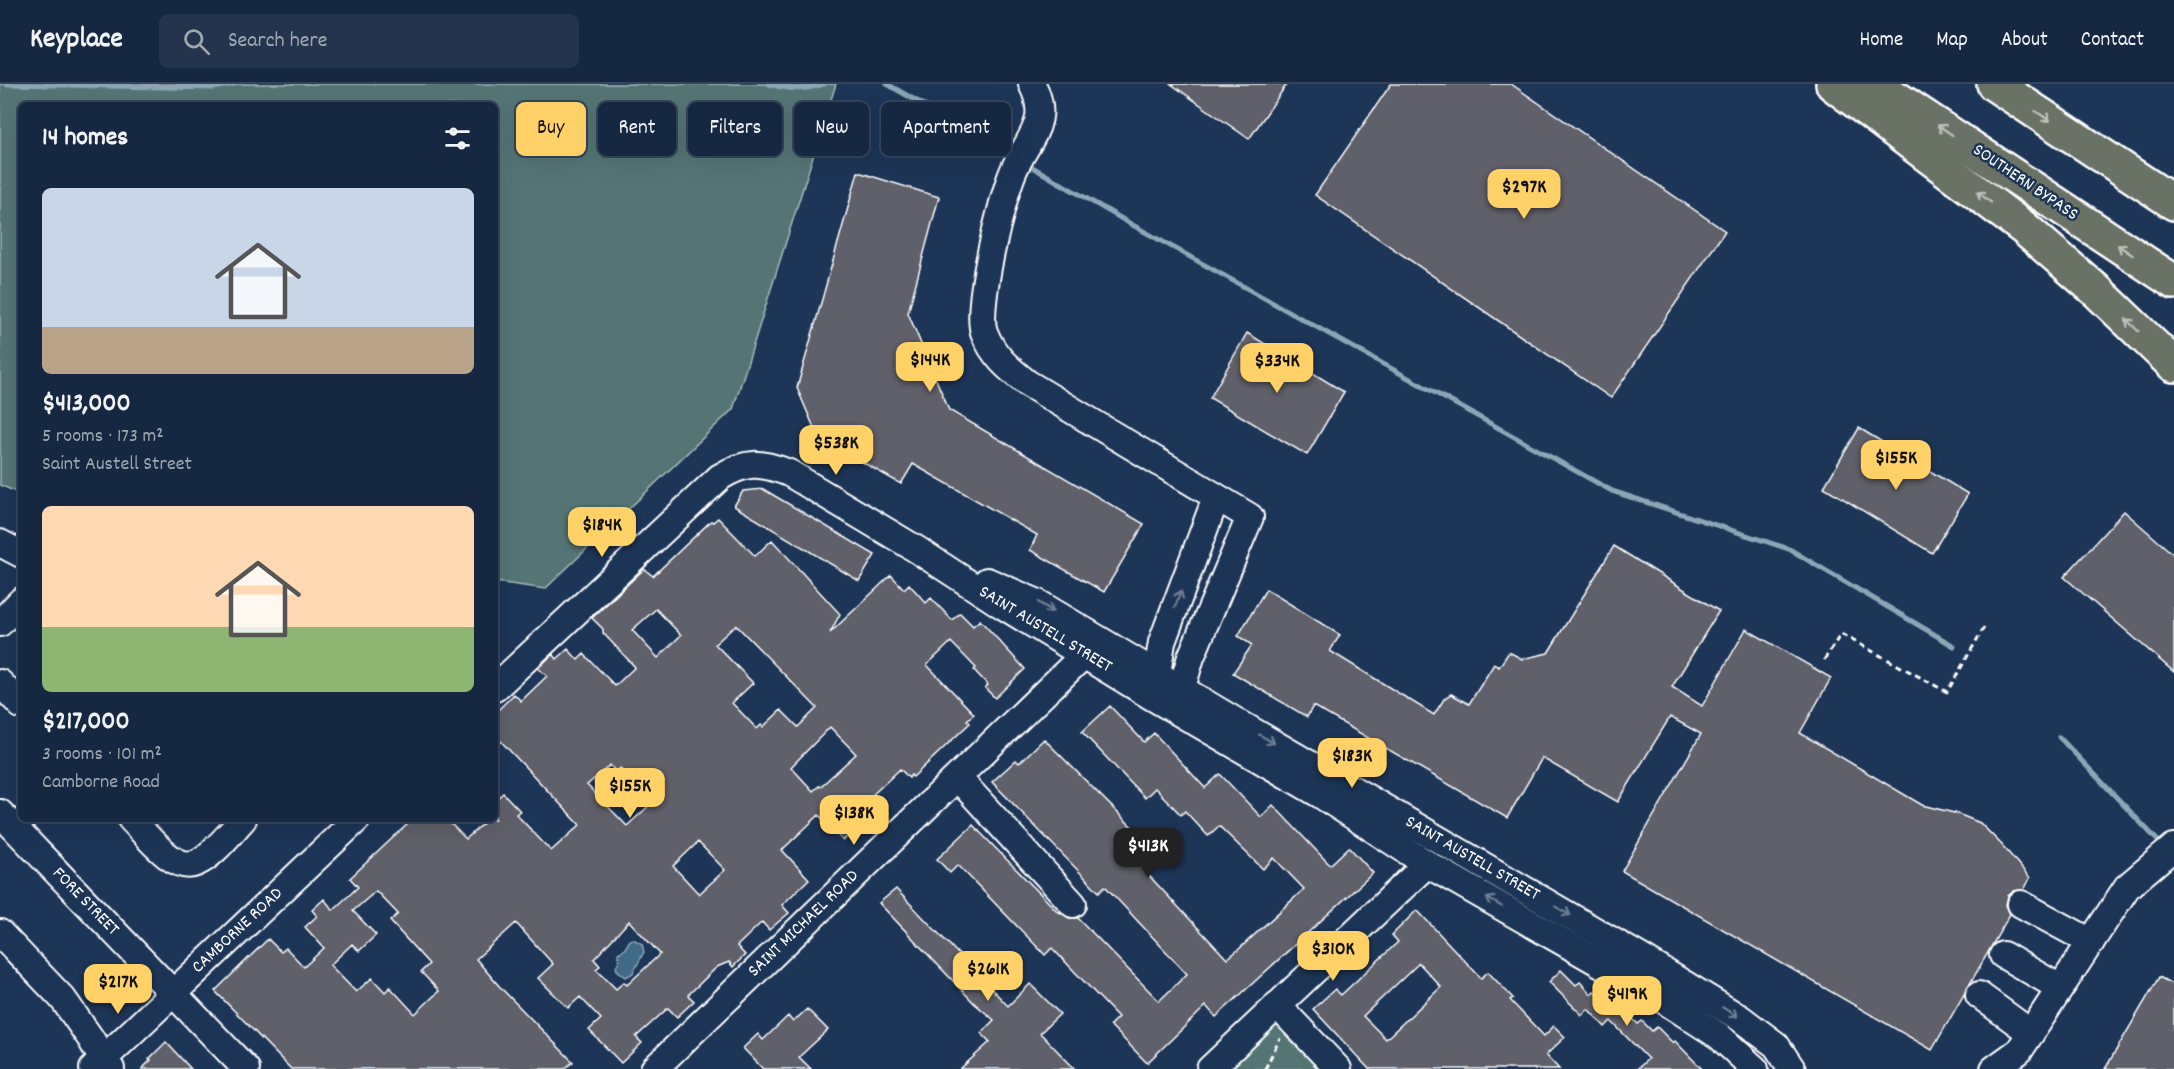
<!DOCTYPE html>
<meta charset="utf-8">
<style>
:root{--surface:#162841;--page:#23344c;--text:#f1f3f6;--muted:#9ea6b1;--line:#35445a;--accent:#ffd166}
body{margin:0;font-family:Dekko,sans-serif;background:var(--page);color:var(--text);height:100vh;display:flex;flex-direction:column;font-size:22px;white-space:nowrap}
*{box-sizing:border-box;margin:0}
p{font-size:20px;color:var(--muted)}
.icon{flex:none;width:33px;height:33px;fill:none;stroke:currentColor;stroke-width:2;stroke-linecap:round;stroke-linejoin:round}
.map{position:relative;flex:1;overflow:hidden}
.side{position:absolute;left:18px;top:18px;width:480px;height:720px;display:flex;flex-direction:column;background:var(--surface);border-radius:9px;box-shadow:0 6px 24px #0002,0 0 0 2px var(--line)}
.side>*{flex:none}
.banner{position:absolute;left:516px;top:18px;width:570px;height:54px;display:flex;gap:12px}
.price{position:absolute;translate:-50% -51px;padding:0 14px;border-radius:12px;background:var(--accent);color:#111;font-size:20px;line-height:39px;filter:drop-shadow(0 2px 3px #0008)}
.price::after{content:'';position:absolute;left:50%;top:36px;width:18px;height:14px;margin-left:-9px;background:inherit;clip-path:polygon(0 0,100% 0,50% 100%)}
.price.active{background:#222;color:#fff}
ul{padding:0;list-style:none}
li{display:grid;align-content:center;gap:12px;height:318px;padding:0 24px}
li span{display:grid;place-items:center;height:186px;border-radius:9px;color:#555}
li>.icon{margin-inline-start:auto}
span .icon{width:108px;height:108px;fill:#fffc;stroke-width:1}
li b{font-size:26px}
h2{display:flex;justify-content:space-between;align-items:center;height:72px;padding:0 24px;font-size:26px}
.pill{padding:0 21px;border-radius:9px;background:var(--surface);box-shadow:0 6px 24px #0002,0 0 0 2px var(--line);font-size:21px;line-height:54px}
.pill.active{background:var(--accent);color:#111}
header{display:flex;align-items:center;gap:36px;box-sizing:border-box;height:84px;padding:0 30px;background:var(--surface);border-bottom:2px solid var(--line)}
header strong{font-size:28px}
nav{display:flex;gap:33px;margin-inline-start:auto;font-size:21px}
.search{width:420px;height:54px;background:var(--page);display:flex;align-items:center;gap:15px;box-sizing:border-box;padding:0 21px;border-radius:9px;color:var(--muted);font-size:22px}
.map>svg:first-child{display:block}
.green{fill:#557575;stroke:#aababa;stroke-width:1.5}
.water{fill:#406b86;stroke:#8ca6b6;stroke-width:1.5}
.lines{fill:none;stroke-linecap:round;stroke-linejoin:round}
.stream{stroke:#8ca6b6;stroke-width:5}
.building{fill:#61616b;stroke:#fff;stroke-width:1.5;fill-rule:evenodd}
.minor-casing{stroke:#fff;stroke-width:30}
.highway-casing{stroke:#fff;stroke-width:38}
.path{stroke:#fff;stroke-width:3;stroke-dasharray:6 4.5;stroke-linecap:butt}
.minor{stroke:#1d3557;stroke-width:26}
.highway{stroke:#6b7165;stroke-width:33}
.oneway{stroke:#bcbfba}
.oneway2{stroke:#6c7c92}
.labels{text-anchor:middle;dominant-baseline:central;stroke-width:5;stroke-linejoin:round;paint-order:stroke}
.street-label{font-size:18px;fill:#fff;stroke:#1d3557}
</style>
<header>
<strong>Keyplace</strong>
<div class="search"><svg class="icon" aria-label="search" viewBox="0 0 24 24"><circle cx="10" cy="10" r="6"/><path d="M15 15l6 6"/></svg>Search here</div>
<nav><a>Home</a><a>Map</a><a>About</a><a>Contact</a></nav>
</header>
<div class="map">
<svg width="2174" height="985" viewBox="0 0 2174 985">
<rect width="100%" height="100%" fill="#1d3557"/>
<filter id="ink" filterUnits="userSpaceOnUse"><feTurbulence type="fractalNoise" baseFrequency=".0167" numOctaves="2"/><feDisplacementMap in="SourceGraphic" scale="12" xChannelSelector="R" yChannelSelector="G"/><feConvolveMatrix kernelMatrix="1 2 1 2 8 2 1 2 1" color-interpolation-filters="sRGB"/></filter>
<g filter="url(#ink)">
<g class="green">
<polygon points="0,0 836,0 733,325 545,505 495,498 495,21 21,21 21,410 0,401"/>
<polygon points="1278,934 1327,985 1225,985"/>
</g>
<polygon class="water" points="633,855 642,860 644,868 633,889 626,893 617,886 616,882 619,878 618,869 624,866 630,856"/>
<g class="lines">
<g class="stream">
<polyline points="6,0 214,4 234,0"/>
<path d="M769 0C788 5 804 7 824 0"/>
<polyline points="887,0 1010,70"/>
<polyline points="1034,84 1129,139 1612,407 1789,465 1954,562"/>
<polyline points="2059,653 2160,759"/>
</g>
</g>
<g class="building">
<polygon points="1171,0 1287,0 1249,55"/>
<polygon points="1391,0 1511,0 1725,147 1611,314 1315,111"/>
<polygon points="858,88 939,113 908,229 949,326 1144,440 1104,508 1030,466 1037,451 913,380 901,400 818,353 797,304"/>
<polygon points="1247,249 1344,308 1307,371 1210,314"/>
<polygon points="1859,344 1968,410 1932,469 1824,403"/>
<polygon points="763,405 875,471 859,497 734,422 743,407"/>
<polygon points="2124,427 2174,471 2174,588 2064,493"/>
<path d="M718 434 755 472 772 456 840 530 830 549 891 491 904 505 909 500 926 519 931 514 952 536 960 529 973 542 980 536 1025 585 995 614 985 604 988 601 974 586 976 584 951 558 927 581 974 630 967 636 970 639 913 693 911 691 909 694 900 685 867 716 871 720 854 737 855 738 849 743 853 747 843 757 819 731 782 766 809 795 782 821 789 829 769 846 762 838 737 862 745 871 733 883 729 878 717 883 688 911 694 917 677 933 668 924 636 953 642 959 621 979 589 946 601 935 580 913 568 924 538 894 553 880 516 839 476 875 500 903 573 978 564 985H291L215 907 268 855 281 868 286 864 304 883 324 864 305 843 317 832 312 826 324 815 333 826 358 803 350 794 413 735H446L466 755 488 735H495V716L503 709 520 727 516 730 551 767 580 741 495 651V629L514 610 521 617 547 592 538 584 553 570 557 575 568 565 578 576 584 570 615 602 635 583 603 549V545L592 534 644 485 653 492 711 437 713 438ZM656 525 681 551 658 574 632 546ZM736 541 817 624 798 643 781 626 763 643 761 641 757 645 732 619 753 599 715 560ZM830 643 856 670 820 703 819 702 813 707 791 683ZM610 681 616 688 620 684 653 718 627 742 587 701ZM698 758 725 786 699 810 673 782ZM376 807 398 830 390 837 429 880 421 888 439 907 415 930 390 903 385 908 372 894 356 908 330 881 352 860 359 867 376 851 353 827ZM629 837 660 870 627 901 624 898 616 905 596 885 600 882 594 875Z"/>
<polygon points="1614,462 1719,527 1672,603 1702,622 1746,545 1831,594 1800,649 1922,721 1958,730 1980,739 2002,761 2030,794 2024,806 2014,807 2008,812 2006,821 2010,830 1932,966 1622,787 1701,650 1670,633 1618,718 1542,674 1507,734 1313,622 1307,633 1233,589 1252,561 1238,552 1266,505 1340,551 1330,567 1434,631 1444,615 1451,610 1469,620 1494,580 1499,583 1509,568 1522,575 1548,569"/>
<polygon points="1110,622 1144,658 1154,649 1205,704 1220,690 1261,733 1273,721 1330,781 1349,763 1373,789 1216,933 1206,922 1147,979 1110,941 1118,933 1052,864 1045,871 958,781 950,789 937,775 973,741 1059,829 1060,828 1069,834 1078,834 1159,917 1187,890 1105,802 1099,808 992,698 1016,676 1019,679 1044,655 1154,765 1139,781 1227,875 1238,866 1304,805 1274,774 1263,785 1219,742 1208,752 1185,727 1181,731 1155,704 1145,714 1082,648"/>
<polygon points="896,805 1008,922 1030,900 1060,930 1040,949 1075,985 960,985 990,958 981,949 994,936 974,919 879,819"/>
<path d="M1417 826 1481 894 1488 888 1513 914 1510 916 1544 952 1554 942 1565 953 1546 971 1559 985H1369L1313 925 1335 905 1341 911 1398 858 1392 851ZM1419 879 1441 903 1386 955 1363 932Z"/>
<polygon points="1561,886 1576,901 1580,898 1591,910 1594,907 1608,920 1611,917 1622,928 1624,926 1638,940 1642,937 1652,947 1657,943 1673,959 1675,957 1702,985 1637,985 1648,975 1611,937 1605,943 1588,925 1582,931 1549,898"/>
<polygon points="2159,893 2174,901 2174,985 2105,985"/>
<polygon points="807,925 828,946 799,973 811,985 763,985 743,964 758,950 763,956 788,932 793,938"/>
<polygon points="166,958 191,985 142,985 151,976 149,975"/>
</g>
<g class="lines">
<g class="minor-casing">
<g id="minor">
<path d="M1032 0C1052 39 1027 54 1013 88 1002 114 975 223 984 248 993 272 1008 284 1027 299L1250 433 1191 573 1177 620"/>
<polyline points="0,459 21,470"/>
<polyline points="987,497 1038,519 1232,635 1640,873 1740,934 1776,961 1792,985"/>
<polyline points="0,539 21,517"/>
<polyline points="0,599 21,621"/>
<path d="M495 604 720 393C746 377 760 378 789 389L916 465 1002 521 1149 611 1321 711 1427 780 1659 913 1719 952 1755 985"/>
<polyline points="1152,605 1157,590 1162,558 1216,414"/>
<polyline points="958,694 1073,820"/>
<polyline points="0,729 246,985"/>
<path d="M131 735C145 749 174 789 196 779 212 773 231 748 243 735"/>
<polyline points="2021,820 2091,858"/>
<polyline points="0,849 63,915 91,955 103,976 111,985"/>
<polyline points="2003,871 2060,904"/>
<polyline points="1979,911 2031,949"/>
<polyline points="1277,921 1338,985"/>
<polyline points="93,985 357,735"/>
<polyline points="654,985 1085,570"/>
<polyline points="1210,985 1427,780"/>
<polyline points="1994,985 2019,967 2127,803 2174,763"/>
</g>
</g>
<g class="highway-casing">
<g id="highway">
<polyline points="1833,0 2024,144 2097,207 2174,281"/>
<polyline points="1875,0 2174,198"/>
<polyline points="1994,0 2174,119"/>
</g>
</g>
<g class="path">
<polyline points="1824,576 1841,550 1947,608 1986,540"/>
<polyline points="1265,985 1280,954"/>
</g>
<use href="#minor" class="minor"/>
<use href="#highway" class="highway"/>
</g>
<defs><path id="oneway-shaft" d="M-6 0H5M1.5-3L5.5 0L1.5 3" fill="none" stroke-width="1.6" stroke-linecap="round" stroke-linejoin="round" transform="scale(1.5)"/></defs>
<g class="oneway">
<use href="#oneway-shaft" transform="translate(2043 32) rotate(34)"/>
<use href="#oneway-shaft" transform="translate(1945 46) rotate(-146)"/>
<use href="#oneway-shaft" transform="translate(1984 113) rotate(-142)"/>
<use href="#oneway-shaft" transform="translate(2125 166) rotate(-146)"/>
<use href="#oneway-shaft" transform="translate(2132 241) rotate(-136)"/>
</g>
<g class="oneway2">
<use href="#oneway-shaft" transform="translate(1178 515) rotate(-70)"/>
<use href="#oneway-shaft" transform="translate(1046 523) rotate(31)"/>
<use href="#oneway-shaft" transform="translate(1267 655) rotate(30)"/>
<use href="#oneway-shaft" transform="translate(1494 818) rotate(-150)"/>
<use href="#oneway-shaft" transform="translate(1563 827) rotate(30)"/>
<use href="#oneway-shaft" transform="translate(1730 928) rotate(32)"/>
</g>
</g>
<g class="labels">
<g class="street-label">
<text transform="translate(2025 99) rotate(34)">SOUTHERN BYPASS</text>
<text transform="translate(1045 546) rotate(31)">SAINT AUSTELL STREET</text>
<text transform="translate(1472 775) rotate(30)">SAINT AUSTELL STREET</text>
<text transform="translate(85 818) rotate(46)">FORE STREET</text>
<text transform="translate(804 840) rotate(-44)">SAINT MICHAEL ROAD</text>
<text transform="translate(238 847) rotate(-43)">CAMBORNE ROAD</text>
</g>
</g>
</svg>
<b class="price" style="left:1524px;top:136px">$297K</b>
<b class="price" style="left:930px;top:309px">$144K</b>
<b class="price" style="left:1277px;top:310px">$334K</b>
<b class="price" style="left:836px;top:392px">$538K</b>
<b class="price" style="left:1896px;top:407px">$155K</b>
<b class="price" style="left:602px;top:474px">$184K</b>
<b class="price" style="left:1352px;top:705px">$183K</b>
<b class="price" style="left:630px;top:735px">$155K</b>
<b class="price" style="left:854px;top:762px">$138K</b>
<b class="price active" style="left:1148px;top:795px">$413K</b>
<b class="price" style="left:1333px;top:898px">$310K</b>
<b class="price" style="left:988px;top:918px">$261K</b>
<b class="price" style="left:118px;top:931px">$217K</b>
<b class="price" style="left:1627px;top:943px">$419K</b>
<div class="banner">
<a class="pill active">Buy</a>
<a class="pill">Rent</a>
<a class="pill">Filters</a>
<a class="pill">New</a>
<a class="pill">Apartment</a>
</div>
<section class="side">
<h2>14 homes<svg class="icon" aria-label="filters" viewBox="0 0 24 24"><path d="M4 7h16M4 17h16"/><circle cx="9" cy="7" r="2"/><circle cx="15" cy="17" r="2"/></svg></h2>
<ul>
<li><span style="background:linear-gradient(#c9d6e8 75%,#b9a48a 0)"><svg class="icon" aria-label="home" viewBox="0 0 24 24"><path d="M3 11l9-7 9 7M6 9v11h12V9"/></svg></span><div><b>$413,000</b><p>5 rooms · 173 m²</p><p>Saint Austell Street</p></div></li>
<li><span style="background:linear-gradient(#ffd9b3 65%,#8fb573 0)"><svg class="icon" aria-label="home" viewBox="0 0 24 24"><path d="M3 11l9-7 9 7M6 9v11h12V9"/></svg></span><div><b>$217,000</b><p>3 rooms · 101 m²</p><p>Camborne Road</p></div></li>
</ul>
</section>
</div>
